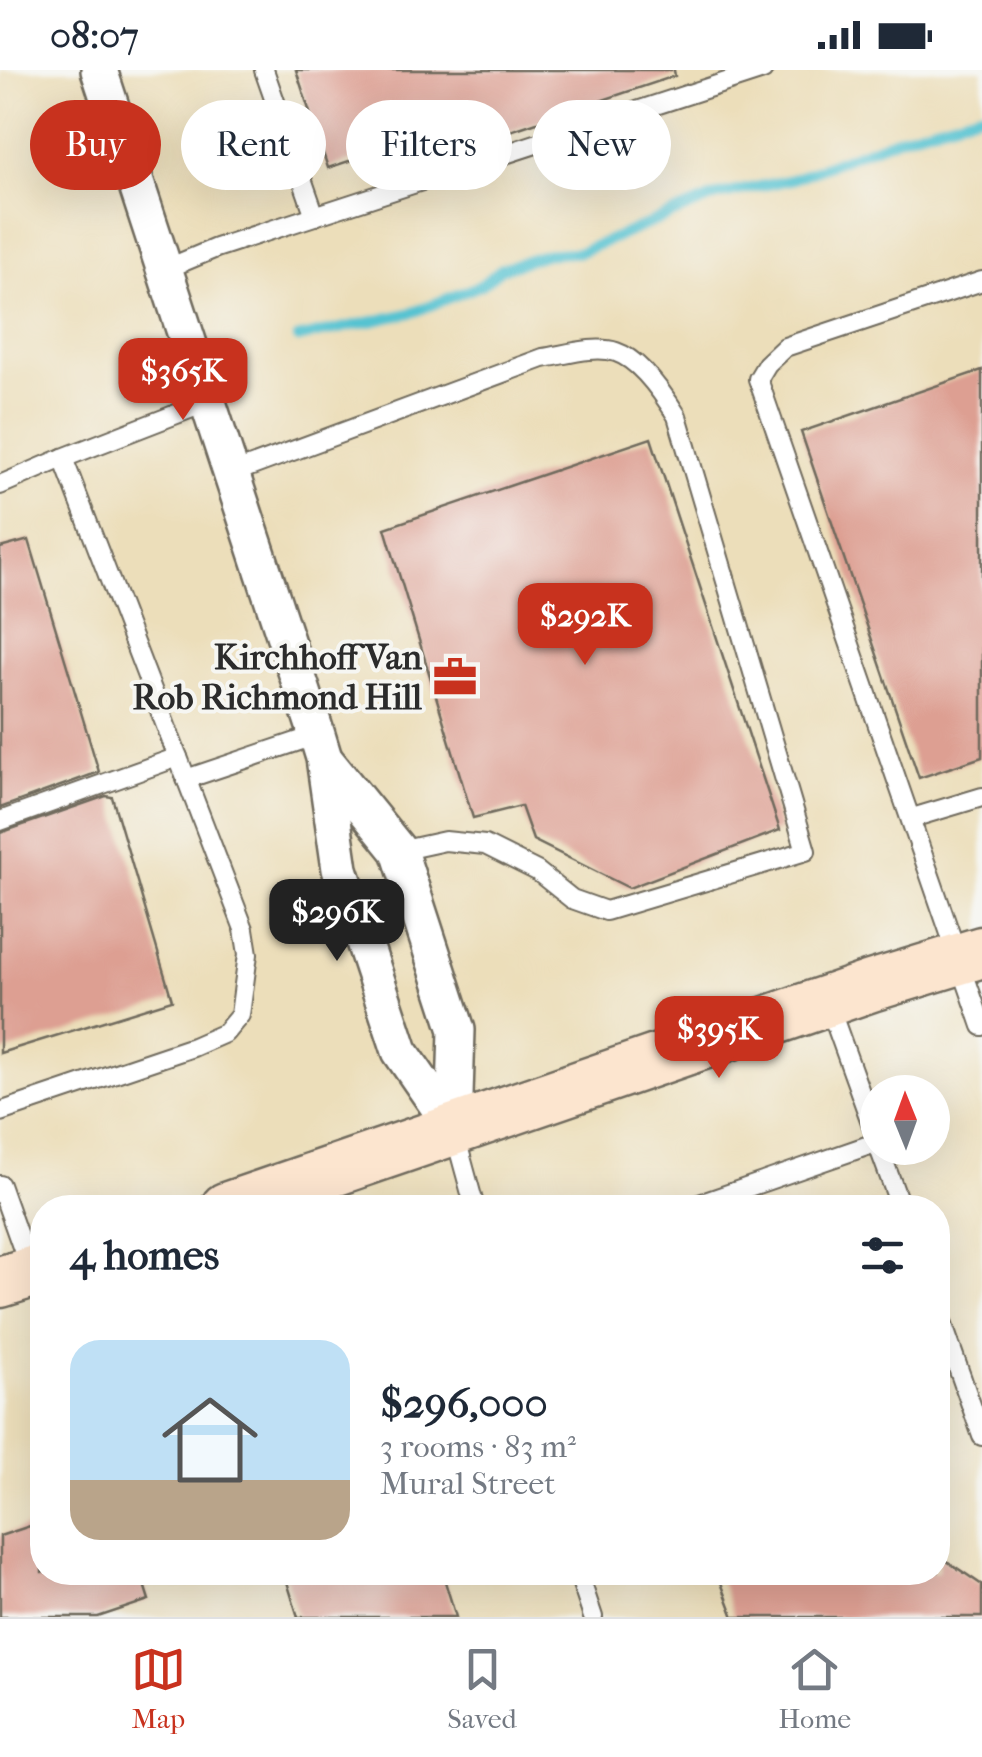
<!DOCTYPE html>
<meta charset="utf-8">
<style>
:root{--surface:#fff;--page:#f6f6f7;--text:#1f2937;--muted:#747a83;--line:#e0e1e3;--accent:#c8321e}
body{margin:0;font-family:"IM FELL French Canon",serif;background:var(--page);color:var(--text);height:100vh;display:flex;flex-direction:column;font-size:38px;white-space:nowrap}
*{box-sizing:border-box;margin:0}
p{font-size:32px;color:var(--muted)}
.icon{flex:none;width:55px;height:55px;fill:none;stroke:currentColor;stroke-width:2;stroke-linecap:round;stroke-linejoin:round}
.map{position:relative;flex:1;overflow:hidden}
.side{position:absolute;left:30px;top:1125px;width:920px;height:390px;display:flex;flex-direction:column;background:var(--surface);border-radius:40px;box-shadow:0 10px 40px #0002}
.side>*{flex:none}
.guide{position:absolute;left:30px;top:30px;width:922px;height:90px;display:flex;gap:20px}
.needle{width:65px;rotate:359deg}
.controls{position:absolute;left:860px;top:1005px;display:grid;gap:20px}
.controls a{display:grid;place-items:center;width:90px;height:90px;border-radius:50%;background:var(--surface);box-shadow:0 10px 40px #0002;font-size:50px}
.price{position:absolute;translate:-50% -85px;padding:0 22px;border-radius:20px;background:var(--accent);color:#fff;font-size:32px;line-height:65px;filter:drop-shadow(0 2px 5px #0008)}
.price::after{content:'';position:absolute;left:50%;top:60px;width:30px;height:22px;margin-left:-15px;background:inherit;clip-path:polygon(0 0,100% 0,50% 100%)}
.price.active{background:#222;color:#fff}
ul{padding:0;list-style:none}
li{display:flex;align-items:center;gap:30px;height:250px;padding:0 40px}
li span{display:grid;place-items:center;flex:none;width:280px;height:200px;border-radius:30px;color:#555}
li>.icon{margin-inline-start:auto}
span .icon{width:120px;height:120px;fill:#fffc;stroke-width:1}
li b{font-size:42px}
h2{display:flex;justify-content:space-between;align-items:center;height:120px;padding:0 40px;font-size:42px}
.pill{padding:0 35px;border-radius:45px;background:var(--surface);box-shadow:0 10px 40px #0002;font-size:35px;line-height:90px}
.pill.active{background:var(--accent);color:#fff}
.status{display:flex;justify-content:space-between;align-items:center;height:70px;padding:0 50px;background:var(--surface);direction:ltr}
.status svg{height:28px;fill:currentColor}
.dock{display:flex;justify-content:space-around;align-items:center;height:140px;border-top:2px solid var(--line);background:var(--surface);font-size:28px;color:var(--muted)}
.dock a{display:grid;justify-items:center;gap:5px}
.dock .active{color:var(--accent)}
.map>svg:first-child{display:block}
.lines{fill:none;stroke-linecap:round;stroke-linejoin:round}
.stream{stroke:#57c3d1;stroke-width:11}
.building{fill:#dd9f92}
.lane-casing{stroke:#6f6a5d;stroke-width:22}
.street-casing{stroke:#6f6a5d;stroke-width:40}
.secondary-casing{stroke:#6f6a5d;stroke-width:55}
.lane{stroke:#fff;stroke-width:18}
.street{stroke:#fff;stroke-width:35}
.secondary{stroke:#fce5cf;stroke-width:50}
.labels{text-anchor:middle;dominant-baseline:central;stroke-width:8;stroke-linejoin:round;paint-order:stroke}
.poi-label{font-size:35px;font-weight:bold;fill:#2b2b2b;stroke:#f6f6f2;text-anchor:end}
</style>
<div class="status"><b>08:07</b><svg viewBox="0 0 49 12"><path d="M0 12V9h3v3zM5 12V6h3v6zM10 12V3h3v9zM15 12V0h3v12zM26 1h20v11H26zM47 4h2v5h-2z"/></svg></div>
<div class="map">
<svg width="982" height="1547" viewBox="0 0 982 1547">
<rect width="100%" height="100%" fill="#f6f6f2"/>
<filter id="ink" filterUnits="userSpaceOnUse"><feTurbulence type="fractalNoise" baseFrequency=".01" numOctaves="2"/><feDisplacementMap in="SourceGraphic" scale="20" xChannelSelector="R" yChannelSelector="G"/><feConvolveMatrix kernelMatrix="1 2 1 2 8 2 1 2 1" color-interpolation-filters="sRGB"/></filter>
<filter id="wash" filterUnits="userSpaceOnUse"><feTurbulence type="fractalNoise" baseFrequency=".0048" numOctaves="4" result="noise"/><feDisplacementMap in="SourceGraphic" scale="40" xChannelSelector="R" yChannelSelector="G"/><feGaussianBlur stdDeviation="2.25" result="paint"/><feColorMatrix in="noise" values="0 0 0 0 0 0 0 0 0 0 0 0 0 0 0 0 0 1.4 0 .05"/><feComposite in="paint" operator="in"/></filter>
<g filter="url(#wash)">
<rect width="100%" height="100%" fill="#ecdeba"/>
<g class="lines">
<polyline class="stream" points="298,268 414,242 481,215 501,199 546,184 580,182 716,126 793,109 902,66 982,43"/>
</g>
<g id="blocks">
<g class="building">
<polygon points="296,0 674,0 675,6 459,78 452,57 328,98"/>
<polygon points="982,300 982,687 919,708 801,362"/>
<polygon points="651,368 780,760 629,818 533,770 521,736 473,748 385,458"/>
<polygon points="29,470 99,702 0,738 0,478"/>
<polygon points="106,726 112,727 172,930 0,983 0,763"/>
<polygon points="42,1452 42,1502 140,1502 149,1530 98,1547 0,1547 0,1466"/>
<polygon points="938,1485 982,1515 982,1547 734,1547 717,1502 938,1502"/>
<polygon points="284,1502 442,1502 456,1547 298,1547"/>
</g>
</g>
</g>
<g filter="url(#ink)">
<use href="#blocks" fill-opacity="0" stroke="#6f6a5d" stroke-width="2.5"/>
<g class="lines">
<g class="lane-casing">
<g id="lane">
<polyline points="264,0 315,146"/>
<polyline points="166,199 216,178 763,0"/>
<polyline points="982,211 785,277 767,294 758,309 982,956"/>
<path d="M233 403 543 288C564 285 595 275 616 282 640 290 664 325 677 346L806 781 606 841 572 829 537 801 485 775 445 771 399 781"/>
<polyline points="0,415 63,388"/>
<polyline points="186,709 317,665"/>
<polyline points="912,748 982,727"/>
<polyline points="0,751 178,687"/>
<polyline points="829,936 878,1072"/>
<polyline points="0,1042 193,977 225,963 240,945 248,884 244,859 63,388 210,331"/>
<polyline points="455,1065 475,1138"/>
<polyline points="879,1078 901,1138"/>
<polyline points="0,1115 31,1202"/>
<polyline points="688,1138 878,1072"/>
<polyline points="938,1241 982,1366"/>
<polyline points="578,1502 593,1547"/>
</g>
</g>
<g class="street-casing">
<g id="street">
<polyline points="99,0 317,665 324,688 340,799 400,981 454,1059"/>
<polyline points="326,691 399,781 457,960 454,1059"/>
</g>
</g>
<g class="secondary-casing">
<g id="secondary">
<polyline points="226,1138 871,916 982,882"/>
<polyline points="0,1212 42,1199"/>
</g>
</g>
<use href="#lane" class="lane"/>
<use href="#street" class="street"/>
<use href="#secondary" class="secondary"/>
</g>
</g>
<defs>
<g id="office-bare" transform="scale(3.45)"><path d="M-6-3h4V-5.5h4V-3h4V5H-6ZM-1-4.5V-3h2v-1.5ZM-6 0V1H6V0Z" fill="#c8321e" stroke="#f6f6f2" stroke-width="2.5" paint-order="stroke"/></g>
</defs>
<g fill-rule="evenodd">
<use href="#office-bare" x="455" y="607"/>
</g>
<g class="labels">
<g class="poi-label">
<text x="422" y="587">Kirchhoff Van<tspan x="422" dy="40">Rob Richmond Hill</tspan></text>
</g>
</g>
</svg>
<div class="controls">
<a><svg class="needle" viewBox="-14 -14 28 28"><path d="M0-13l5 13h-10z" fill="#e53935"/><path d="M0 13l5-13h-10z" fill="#747a83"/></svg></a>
</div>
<b class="price" style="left:183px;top:353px">$365K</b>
<b class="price" style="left:585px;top:598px">$292K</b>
<b class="price active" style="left:337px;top:894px">$296K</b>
<b class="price" style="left:719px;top:1011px">$395K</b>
<div class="guide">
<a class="pill active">Buy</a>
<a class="pill">Rent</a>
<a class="pill">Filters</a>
<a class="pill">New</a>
</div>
<section class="side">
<h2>4 homes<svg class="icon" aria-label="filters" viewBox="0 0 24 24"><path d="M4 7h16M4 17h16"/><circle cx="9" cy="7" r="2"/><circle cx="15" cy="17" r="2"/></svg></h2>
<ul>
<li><span style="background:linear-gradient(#bfe0f5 70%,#b9a48a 0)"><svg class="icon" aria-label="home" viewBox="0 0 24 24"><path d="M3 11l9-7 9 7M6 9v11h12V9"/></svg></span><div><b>$296,000</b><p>3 rooms · 83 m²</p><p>Mural Street</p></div></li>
</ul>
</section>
</div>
<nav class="dock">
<a class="active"><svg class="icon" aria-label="map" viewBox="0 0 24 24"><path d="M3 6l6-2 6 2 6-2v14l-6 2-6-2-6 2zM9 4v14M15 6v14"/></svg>Map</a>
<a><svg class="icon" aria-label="saved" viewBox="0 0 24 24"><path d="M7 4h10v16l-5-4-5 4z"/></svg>Saved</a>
<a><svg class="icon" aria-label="home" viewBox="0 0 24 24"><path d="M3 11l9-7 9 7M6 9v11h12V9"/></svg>Home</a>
</nav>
